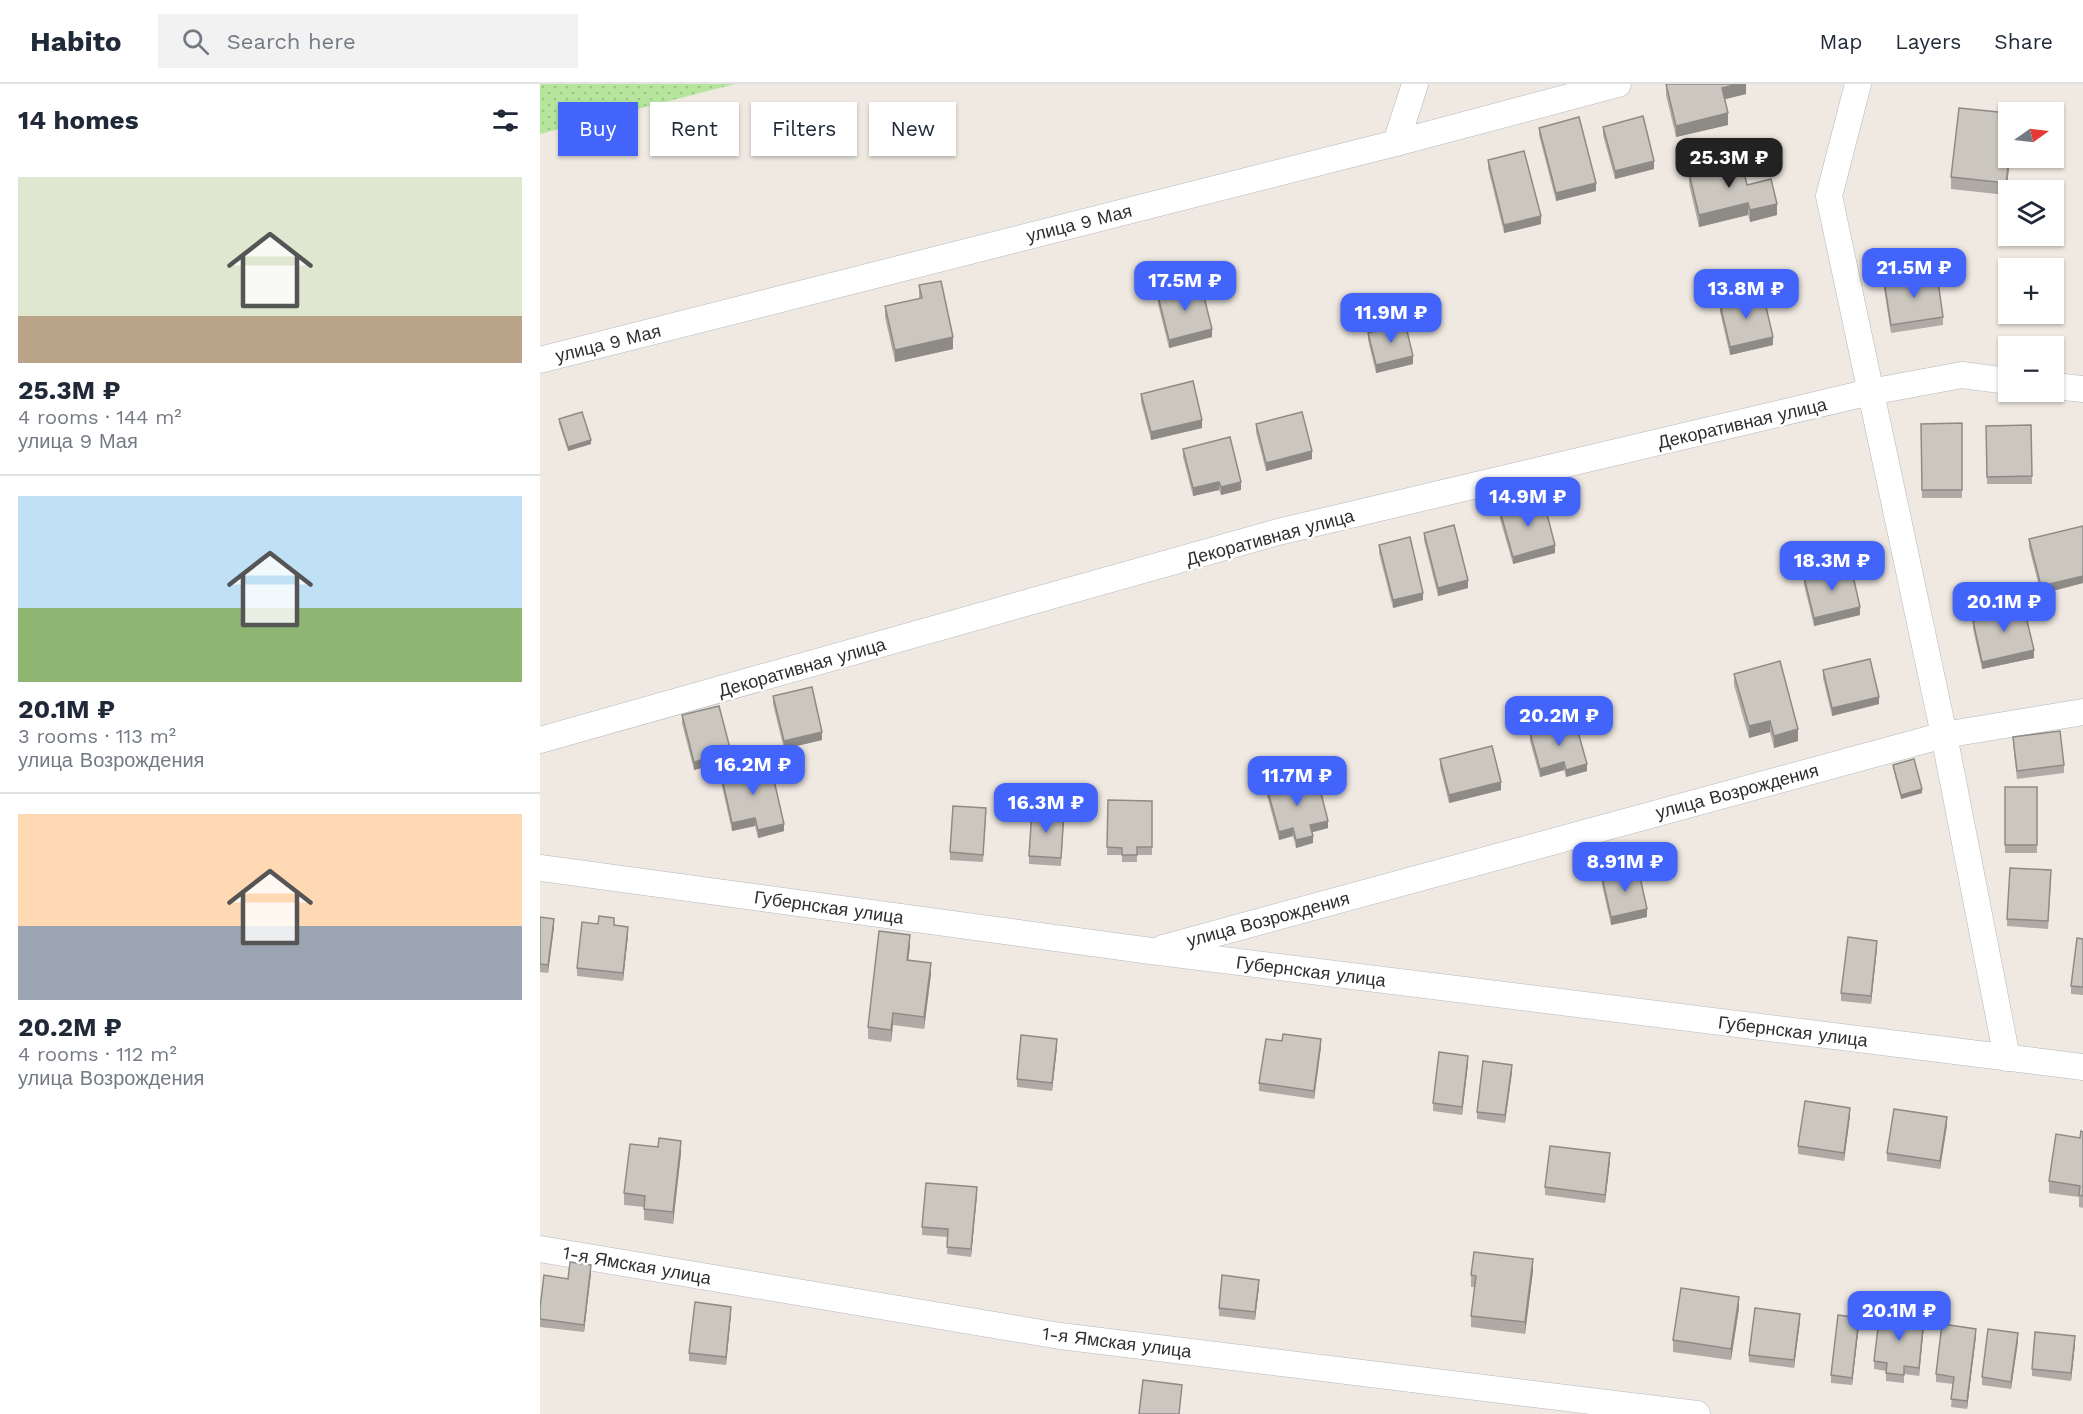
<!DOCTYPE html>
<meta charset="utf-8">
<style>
:root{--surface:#fff;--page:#f2f2f3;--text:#1f2937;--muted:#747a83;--line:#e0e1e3;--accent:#4264fb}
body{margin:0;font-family:"Work Sans",sans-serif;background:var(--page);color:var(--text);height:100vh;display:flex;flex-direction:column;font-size:22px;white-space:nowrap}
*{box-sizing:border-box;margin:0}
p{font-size:20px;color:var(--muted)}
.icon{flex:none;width:33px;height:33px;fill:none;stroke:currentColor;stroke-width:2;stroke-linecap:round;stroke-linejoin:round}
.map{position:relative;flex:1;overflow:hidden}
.sheet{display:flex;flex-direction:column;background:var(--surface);width:540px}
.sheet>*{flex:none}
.hud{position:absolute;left:18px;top:18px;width:570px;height:54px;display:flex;gap:12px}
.needle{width:39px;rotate:76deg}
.buttons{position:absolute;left:1458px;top:18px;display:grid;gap:12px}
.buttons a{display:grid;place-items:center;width:66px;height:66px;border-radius:0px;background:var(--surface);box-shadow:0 2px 4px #0004;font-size:30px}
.price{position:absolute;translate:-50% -51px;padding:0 14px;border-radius:12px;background:var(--accent);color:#fff;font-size:20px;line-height:39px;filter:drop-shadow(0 2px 3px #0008)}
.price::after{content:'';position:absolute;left:50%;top:36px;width:18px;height:14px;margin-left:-9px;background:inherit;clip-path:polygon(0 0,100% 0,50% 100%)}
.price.on{background:#222;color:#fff}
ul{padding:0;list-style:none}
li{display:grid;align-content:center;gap:12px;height:318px;padding:0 18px}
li+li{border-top:2px solid var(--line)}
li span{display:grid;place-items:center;height:186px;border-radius:0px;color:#555}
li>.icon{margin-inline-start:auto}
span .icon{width:108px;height:108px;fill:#fffc;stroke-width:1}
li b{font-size:26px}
h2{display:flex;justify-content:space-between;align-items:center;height:72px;padding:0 18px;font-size:26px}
.pill{padding:0 21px;border-radius:0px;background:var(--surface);box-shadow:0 2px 4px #0004;font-size:21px;line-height:54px}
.pill.on{background:var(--accent);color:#fff}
header{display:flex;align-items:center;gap:36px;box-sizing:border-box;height:84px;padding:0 30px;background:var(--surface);border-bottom:2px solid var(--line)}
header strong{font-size:28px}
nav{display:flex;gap:33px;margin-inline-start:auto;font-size:21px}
.search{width:420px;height:54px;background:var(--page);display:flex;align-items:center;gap:15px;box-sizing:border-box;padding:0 21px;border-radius:0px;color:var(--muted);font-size:22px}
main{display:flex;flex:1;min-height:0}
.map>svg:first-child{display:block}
.grass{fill:url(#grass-dots)}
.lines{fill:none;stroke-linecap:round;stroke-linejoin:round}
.minor-casing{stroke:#b4b7c1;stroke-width:27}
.minor{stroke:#fff;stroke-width:26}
.wall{fill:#afaba4}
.shaded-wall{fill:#8e8b86}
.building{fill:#cbc7bf;stroke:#8e8b86;stroke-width:1.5}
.labels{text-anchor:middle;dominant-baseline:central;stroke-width:5;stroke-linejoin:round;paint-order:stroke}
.street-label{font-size:18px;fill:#2e2e2e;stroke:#fff}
</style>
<header>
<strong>Habito</strong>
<div class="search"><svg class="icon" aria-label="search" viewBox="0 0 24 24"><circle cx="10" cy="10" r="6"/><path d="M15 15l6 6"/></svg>Search here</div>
<nav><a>Map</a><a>Layers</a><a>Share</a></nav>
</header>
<main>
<section class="sheet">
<h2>14 homes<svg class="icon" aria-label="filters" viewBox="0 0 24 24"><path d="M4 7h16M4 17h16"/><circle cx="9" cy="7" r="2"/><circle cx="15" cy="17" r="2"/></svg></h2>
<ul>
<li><span style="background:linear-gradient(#dfe7d0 75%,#b9a48a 0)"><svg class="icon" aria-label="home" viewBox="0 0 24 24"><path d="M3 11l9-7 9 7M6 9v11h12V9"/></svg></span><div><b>25.3M ₽</b><p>4 rooms · 144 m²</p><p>улица 9 Мая</p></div></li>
<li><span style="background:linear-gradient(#bfe0f5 60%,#8fb573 0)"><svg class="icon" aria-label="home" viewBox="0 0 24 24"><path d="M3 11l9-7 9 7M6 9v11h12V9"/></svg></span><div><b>20.1M ₽</b><p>3 rooms · 113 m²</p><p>улица Возрождения</p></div></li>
<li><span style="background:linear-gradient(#ffd9b3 60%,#9aa5b1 0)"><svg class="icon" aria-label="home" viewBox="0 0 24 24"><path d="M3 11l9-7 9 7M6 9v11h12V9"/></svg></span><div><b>20.2M ₽</b><p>4 rooms · 112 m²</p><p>улица Возрождения</p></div></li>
</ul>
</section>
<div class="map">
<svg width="1543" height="1330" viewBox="0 0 1543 1330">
<defs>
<pattern id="grass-dots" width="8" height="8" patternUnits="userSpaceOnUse" patternTransform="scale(1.5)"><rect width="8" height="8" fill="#b6e59e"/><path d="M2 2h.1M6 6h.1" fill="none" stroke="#9dc588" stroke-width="1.8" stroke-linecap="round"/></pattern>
</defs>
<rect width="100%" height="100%" fill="#efe9e1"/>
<polygon class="grass" points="0,0 195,0 0,50"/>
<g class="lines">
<g class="minor-casing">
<g id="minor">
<polyline points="1318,0 1289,112 1404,651 1467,974"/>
<polyline points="856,59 875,0"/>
<polyline points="0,276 856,59 1078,0"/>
<polyline points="1514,302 1543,305"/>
<polyline points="0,656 738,448 1330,308 1422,291 1468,297"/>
<polyline points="0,784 611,867 1543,983"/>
<polyline points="623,864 1404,651 1543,628"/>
<polyline points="0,1165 520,1252 1157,1330"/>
</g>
</g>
<use href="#minor" class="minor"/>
</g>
<g class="wall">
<polygon points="1126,0 1206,0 1206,10 1184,15 1188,41 1136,53 1126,11"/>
<polygon points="1063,43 1114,85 1075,95 1063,51"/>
<polygon points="999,44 1056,107 1016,117 999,51"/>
<polygon points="1468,74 1470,74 1466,111 1411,105 1411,93"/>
<polygon points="948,76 1001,140 964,149 948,84"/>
<polygon points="1149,89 1207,101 1237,131 1210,138 1208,131 1159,143 1149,100"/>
<polygon points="1344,197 1403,233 1403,241 1351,249 1344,205"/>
<polygon points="379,201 413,265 355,278 345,233 345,222 379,215"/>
<polygon points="618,212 672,253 629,264 618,220"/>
<polygon points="1180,220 1233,261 1190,271 1180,228"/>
<polygon points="828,249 873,280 836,289 828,256"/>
<polygon points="601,310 662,344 611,356 601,318"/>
<polygon points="19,335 51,360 28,367 19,339"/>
<polygon points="1422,339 1422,414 1382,414 1381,340"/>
<polygon points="716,340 772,375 726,387 716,348"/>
<polygon points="1491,341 1492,400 1447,400 1446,342"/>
<polygon points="643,365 701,406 681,411 679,406 653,412 643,373"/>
<polygon points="960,427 1015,469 973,480 960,435"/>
<polygon points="1543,442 1543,499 1501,510 1489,463 1489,455"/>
<polygon points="884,449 928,504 898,512 884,456"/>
<polygon points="839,461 883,516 853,524 839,469"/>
<polygon points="1264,493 1320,531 1274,542 1264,501"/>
<polygon points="1460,521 1494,574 1442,585 1433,545 1433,537 1460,530"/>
<polygon points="1283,586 1339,620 1292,632 1283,594"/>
<polygon points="1194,590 1258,657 1234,664 1230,648 1209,654 1194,601"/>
<polygon points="233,612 282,656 244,665 233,620"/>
<polygon points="142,631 191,676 154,686 142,639"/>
<polygon points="990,649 1047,687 1026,693 1024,686 1000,693 990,657"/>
<polygon points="1473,653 1524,681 1524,689 1477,695 1473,660"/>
<polygon points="900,675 961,706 909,719 900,683"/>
<polygon points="1353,681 1382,709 1361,715 1353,684"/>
<polygon points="181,690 244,747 218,754 215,742 192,747 181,698"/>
<polygon points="726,700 747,705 788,744 772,748 773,759 756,764 753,752 739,756 726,708"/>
<rect x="1465" y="703" width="32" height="66"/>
<polygon points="568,716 612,717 612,771 597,771 597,778 582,778 582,771 567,771"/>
<polygon points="446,732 443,778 410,776 410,768"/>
<polygon points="524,736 521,782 489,780 489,772"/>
<polygon points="1062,793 1107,833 1071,841 1062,801"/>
<polygon points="1511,794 1508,845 1467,842 1467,835"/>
<polygon points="0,833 14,843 8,889 0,888"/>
<polygon points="74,841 88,851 83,897 37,892 37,884"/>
<polygon points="1543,855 1543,911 1531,910 1531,902"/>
<polygon points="370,862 368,876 391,890 384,945 353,941 351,958 328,955 328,943"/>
<polygon points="1337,864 1331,920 1301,917 1301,909"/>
<polygon points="517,963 512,1007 477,1003 477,995"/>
<polygon points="781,963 774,1015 719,1007 719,999"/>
<polygon points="928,980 922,1031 893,1027 893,1019"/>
<polygon points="972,988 965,1039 937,1035 937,1028"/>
<polygon points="1310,1032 1304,1077 1258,1070 1258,1062"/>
<polygon points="1407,1041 1400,1085 1347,1077 1347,1069"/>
<polygon points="1543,1048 1543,1124 1539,1123 1539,1113 1509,1109 1509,1097 1540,1054"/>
<polygon points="141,1069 133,1140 104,1136 104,1123 84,1121 84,1109"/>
<polygon points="1070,1077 1065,1119 1005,1111 1005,1103"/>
<polygon points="437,1111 431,1173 407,1170 408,1153 382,1151 382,1143"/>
<polygon points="993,1187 985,1250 931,1243 931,1232 935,1203 931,1203 931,1191"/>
<polygon points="51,1189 44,1248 0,1243 0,1224 28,1195"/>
<polygon points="719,1203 715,1236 679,1232 679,1224"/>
<polygon points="1199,1224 1191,1276 1133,1268 1133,1256"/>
<polygon points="191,1230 186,1281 149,1277 149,1269"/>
<polygon points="1260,1237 1254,1284 1209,1278 1209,1271"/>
<polygon points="1319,1241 1312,1301 1291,1299 1291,1291"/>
<polygon points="1384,1241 1379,1292 1364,1290 1364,1299 1346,1297 1346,1287 1334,1285 1334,1277"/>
<polygon points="1436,1252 1427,1325 1411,1323 1413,1300 1396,1298 1396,1290"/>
<polygon points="1478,1257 1471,1305 1442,1301 1442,1293"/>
<polygon points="1535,1260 1531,1297 1492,1292 1492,1285"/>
</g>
<g class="shaded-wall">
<polygon points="1198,0 1206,0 1206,10 1182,16 1182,4"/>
<polygon points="1188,29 1188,41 1136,53 1136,42"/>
<polygon points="1469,74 1470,74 1466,111 1466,99"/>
<polygon points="1114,77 1114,85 1075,95 1075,87"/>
<polygon points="1056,99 1056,107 1016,117 1016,109"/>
<polygon points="1208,119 1208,131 1159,143 1159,131"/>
<polygon points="1237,120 1237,131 1210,138 1210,126"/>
<polygon points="1001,132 1001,140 964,149 964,141"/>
<polygon points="672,245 672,253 629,264 629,256"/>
<polygon points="413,253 413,265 355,278 355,266"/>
<polygon points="1233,253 1233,261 1190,271 1190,263"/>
<polygon points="873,272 873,280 836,289 836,281"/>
<polygon points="662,336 662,344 611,356 611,348"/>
<polygon points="51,356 51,360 28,367 28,363"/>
<polygon points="772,367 772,375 726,387 726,379"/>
<polygon points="679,398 679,406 653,412 653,404"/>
<polygon points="701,398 701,406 681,411 681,403"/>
<polygon points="1015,461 1015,469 973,480 973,473"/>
<polygon points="1543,492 1543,499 1501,510 1501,502"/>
<polygon points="928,496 928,504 898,512 898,504"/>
<polygon points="883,509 883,516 853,524 853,516"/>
<polygon points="1320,523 1320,531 1274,542 1274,534"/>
<polygon points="1494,566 1494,574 1442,585 1442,578"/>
<polygon points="1339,613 1339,620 1292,632 1292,624"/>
<polygon points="1230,637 1230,648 1209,654 1209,642"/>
<polygon points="1258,645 1258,657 1234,664 1234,652"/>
<polygon points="282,648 282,656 244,665 244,657"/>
<polygon points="191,668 191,676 154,686 154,678"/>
<polygon points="1024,678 1024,686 1000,693 1000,685"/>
<polygon points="1047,680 1047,687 1026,693 1026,686"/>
<polygon points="961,698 961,706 909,719 909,711"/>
<polygon points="1382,705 1382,709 1361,715 1361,711"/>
<polygon points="215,734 215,742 192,747 192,739"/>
<polygon points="788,737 788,744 770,749 770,741"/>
<polygon points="244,740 244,747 218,754 218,746"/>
<polygon points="753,744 753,752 739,756 739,748"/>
<polygon points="773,752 773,759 756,764 756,756"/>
<polygon points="1107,825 1107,833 1071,841 1071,833"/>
<polygon points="14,835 14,843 8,889 8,881"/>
<polygon points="88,843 88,851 83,897 83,889"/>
<polygon points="370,851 370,862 367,887 367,876"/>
<polygon points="1337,857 1337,864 1331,920 1331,912"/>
<polygon points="391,879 391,890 384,945 384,933"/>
<polygon points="353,929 353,941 351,958 351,946"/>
<polygon points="517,955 517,963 512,1007 512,999"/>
<polygon points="781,955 781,963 774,1015 774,1007"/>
<polygon points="928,972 928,980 922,1031 922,1023"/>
<polygon points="972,981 972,988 965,1039 965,1031"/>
<polygon points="1310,1024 1310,1032 1304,1077 1304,1069"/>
<polygon points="1407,1033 1407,1041 1400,1085 1400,1077"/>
<polygon points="141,1057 141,1069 133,1140 133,1128"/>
<polygon points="1070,1069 1070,1077 1065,1119 1065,1111"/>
<polygon points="437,1103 437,1111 431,1173 431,1165"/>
<polygon points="993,1175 993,1187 985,1250 985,1238"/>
<polygon points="51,1181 51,1189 44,1248 44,1241"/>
<polygon points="719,1196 719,1203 715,1236 715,1228"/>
<polygon points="1199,1213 1199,1224 1191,1276 1191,1265"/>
<polygon points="191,1223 191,1230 186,1281 186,1273"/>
<polygon points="1260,1230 1260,1237 1254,1284 1254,1276"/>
<polygon points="1384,1233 1384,1241 1379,1292 1379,1284"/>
<polygon points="1319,1234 1319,1241 1312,1301 1312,1294"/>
<polygon points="1436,1245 1436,1252 1427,1325 1427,1317"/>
<polygon points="1478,1249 1478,1257 1471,1305 1471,1298"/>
<polygon points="1535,1252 1535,1260 1531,1297 1531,1289"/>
</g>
<g class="building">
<polygon points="1126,0 1198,0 1182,4 1188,29 1136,42"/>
<polygon points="1419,24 1468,29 1469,74 1466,99 1411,93"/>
<polygon points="1103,32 1114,77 1075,87 1063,43"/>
<polygon points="1039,33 1056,99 1016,109 999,44"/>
<polygon points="984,67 1001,132 964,141 948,76"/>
<polygon points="1201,76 1207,101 1231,95 1237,120 1210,126 1208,119 1159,131 1149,89"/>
<polygon points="1397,190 1403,233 1351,241 1344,197"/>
<polygon points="401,197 413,253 355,266 345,222 382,214 379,201"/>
<polygon points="661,201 672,245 629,256 618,212"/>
<polygon points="1223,210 1233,253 1190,263 1180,220"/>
<polygon points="865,239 873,272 836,281 828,249"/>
<polygon points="653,297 662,336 611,348 601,310"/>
<polygon points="42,328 51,356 28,363 19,335"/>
<polygon points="762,328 772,367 726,379 716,340"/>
<polygon points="1422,339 1422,406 1382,406 1381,340"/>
<polygon points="1491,341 1492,392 1447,393 1446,342"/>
<polygon points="690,353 701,398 681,403 679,398 653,404 643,365"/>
<polygon points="1003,415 1015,461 973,473 960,427"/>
<polygon points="914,441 928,496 898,504 884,449"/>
<polygon points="1543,442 1543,492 1501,502 1489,455"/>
<polygon points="870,453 883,509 853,516 839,461"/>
<polygon points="1311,483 1320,523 1274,534 1264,493"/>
<polygon points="1482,516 1494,566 1442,578 1433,537 1462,530 1460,521"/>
<polygon points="1330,575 1339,613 1292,624 1283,586"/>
<polygon points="1240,577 1258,645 1234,652 1230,637 1209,642 1194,590"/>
<polygon points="272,603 282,648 244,657 233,612"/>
<polygon points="179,622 191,668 154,678 142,631"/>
<polygon points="1035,637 1047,680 1026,686 1024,678 1000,685 990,649"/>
<polygon points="1520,647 1524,681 1477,687 1473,653"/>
<polygon points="952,662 961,698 909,711 900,675"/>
<polygon points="1374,675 1382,705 1361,711 1353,681"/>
<polygon points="230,679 244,740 218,746 215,734 192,739 181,690"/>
<polygon points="744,696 747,705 778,697 788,737 770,741 773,752 756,756 753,744 739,748 726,700"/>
<rect x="1465" y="703" width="32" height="58"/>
<polygon points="568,716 612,717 612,763 597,763 597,771 582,771 582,764 567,763"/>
<polygon points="413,722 446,724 443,771 410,768"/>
<polygon points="492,726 524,728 521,774 489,772"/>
<polygon points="1098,784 1107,825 1071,833 1062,793"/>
<polygon points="1470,784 1511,786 1508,837 1467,835"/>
<polygon points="59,832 74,834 74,841 88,843 83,889 37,884 42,838 58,840"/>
<polygon points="0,833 14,835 8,881 0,880"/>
<polygon points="339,847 370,851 367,876 391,879 384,933 353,929 351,946 328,943"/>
<polygon points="1308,853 1337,857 1331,912 1301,909"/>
<polygon points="1537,854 1543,855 1543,903 1531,902"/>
<polygon points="743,950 781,955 774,1007 719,999 726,955 742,957"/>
<polygon points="481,951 517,955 512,999 477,995"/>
<polygon points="899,968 928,972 922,1023 893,1019"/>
<polygon points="943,977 972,981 965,1031 937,1028"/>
<polygon points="1265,1017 1310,1024 1304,1069 1258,1062"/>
<polygon points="1354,1025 1407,1033 1400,1077 1347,1069"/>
<polygon points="1541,1047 1543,1048 1543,1112 1539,1111 1540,1102 1509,1097 1516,1050 1540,1054"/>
<polygon points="119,1054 141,1057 133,1128 104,1125 105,1112 84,1109 90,1060 118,1063"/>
<polygon points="1010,1062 1070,1069 1065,1111 1005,1103"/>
<polygon points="386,1099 437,1103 431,1165 407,1163 408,1145 382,1143"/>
<polygon points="934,1168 993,1175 985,1238 931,1232 936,1192 931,1191"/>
<polygon points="30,1178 51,1181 44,1241 0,1235 0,1224 4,1191 28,1195"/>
<polygon points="682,1191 719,1196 715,1228 679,1224"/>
<polygon points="1141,1204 1199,1213 1191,1265 1133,1256"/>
<polygon points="155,1218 191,1223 186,1273 149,1269"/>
<polygon points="1215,1224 1260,1230 1254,1276 1209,1271"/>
<polygon points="1340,1228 1384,1233 1379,1284 1364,1282 1364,1291 1346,1289 1347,1279 1334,1277"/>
<polygon points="1298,1231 1319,1234 1312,1294 1291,1291"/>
<polygon points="1402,1240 1436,1245 1427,1317 1411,1315 1414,1293 1396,1290"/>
<polygon points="1448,1245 1478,1249 1471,1298 1442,1293"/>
<polygon points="1495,1248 1535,1252 1531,1289 1492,1285"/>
<polygon points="603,1296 642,1301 639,1330 599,1330"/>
</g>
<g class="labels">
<g class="street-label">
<text transform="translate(539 139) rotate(-14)">улица 9 Мая</text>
<text transform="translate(68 259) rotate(-14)">улица 9 Мая</text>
<text transform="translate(1202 339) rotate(-13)">Декоративная улица</text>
<text transform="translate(730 453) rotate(-15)">Декоративная улица</text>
<text transform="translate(262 583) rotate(-16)">Декоративная улица</text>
<text transform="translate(1197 707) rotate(-15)">улица Возрождения</text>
<text transform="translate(289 823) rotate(8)">Губернская улица</text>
<text transform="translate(728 835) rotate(-15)">улица Возрождения</text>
<text transform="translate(771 887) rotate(7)">Губернская улица</text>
<text transform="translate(1253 947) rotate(7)">Губернская улица</text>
<text transform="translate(97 1181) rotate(10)">1-я Ямская улица</text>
<text transform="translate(577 1258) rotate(7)">1-я Ямская улица</text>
</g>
</g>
</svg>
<div class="buttons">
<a><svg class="needle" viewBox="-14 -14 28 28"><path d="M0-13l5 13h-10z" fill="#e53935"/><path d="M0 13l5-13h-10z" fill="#747a83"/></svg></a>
<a><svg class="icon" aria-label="layers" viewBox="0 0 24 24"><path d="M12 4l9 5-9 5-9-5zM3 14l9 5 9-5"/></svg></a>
<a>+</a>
<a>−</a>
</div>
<b class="price on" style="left:1189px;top:105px">25.3M ₽</b>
<b class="price" style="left:1374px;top:215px">21.5M ₽</b>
<b class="price" style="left:645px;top:228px">17.5M ₽</b>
<b class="price" style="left:1206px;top:236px">13.8M ₽</b>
<b class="price" style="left:851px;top:260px">11.9M ₽</b>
<b class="price" style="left:988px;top:444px">14.9M ₽</b>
<b class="price" style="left:1292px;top:508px">18.3M ₽</b>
<b class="price" style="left:1464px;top:549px">20.1M ₽</b>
<b class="price" style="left:1019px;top:663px">20.2M ₽</b>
<b class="price" style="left:213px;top:712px">16.2M ₽</b>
<b class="price" style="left:757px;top:723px">11.7M ₽</b>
<b class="price" style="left:506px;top:750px">16.3M ₽</b>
<b class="price" style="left:1085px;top:809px">8.91M ₽</b>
<b class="price" style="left:1359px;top:1258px">20.1M ₽</b>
<div class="hud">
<a class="pill on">Buy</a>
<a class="pill">Rent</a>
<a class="pill">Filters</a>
<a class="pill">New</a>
</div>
</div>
</main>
